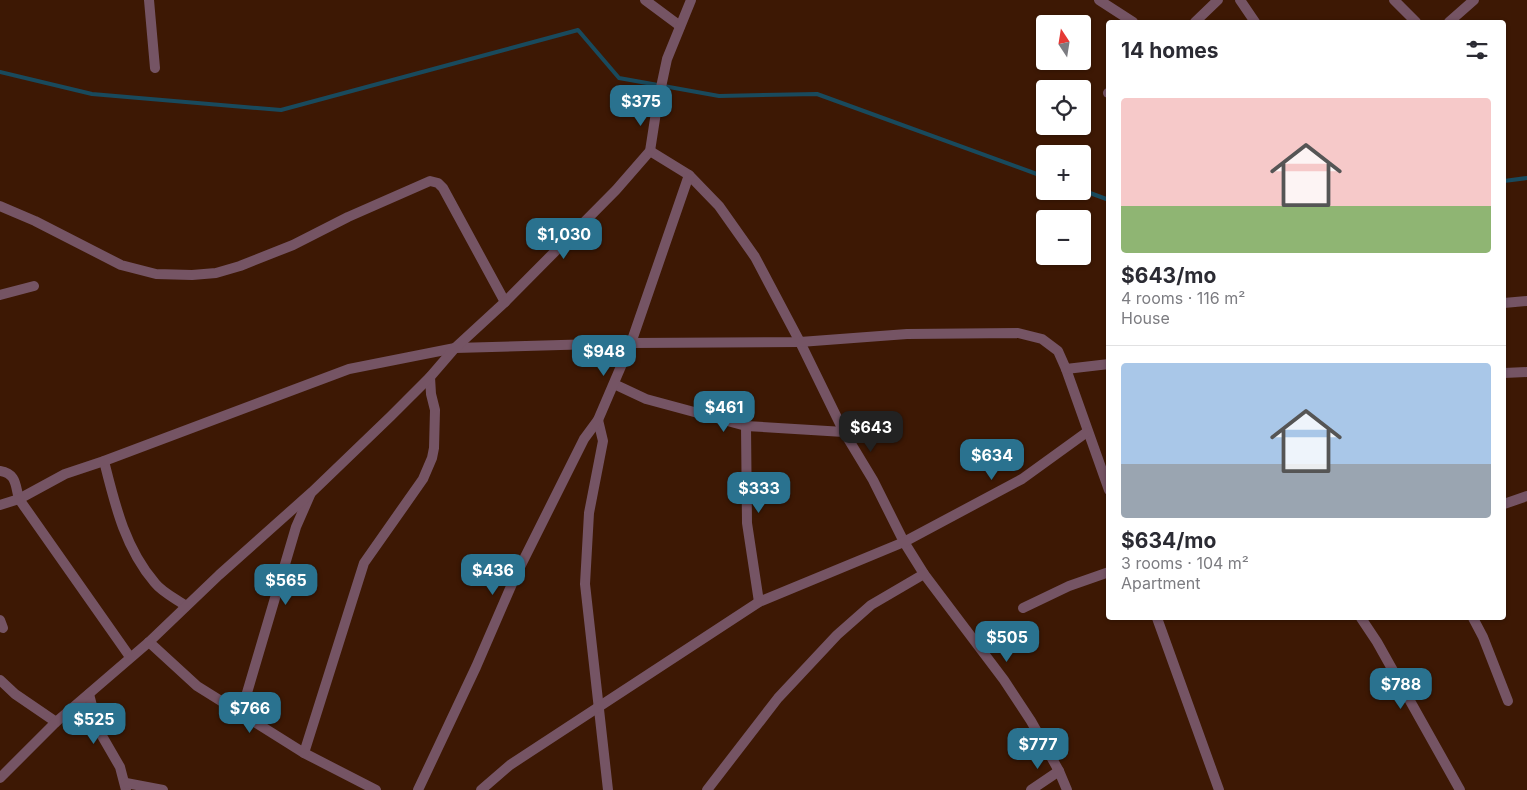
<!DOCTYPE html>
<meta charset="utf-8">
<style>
:root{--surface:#fff;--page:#f7f7f7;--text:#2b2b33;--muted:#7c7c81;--line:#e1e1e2;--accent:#2a728f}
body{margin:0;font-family:Inter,sans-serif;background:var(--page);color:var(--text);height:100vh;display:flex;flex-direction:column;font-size:19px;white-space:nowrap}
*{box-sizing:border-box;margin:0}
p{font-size:16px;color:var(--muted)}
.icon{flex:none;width:28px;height:28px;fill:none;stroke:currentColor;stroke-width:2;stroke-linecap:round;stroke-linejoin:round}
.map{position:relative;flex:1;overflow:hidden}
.panel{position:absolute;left:1106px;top:20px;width:400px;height:600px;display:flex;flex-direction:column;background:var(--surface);border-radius:5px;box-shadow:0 1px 4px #0004}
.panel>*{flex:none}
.needle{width:32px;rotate:348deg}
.controls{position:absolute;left:1036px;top:15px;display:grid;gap:10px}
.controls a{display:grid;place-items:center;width:55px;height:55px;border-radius:5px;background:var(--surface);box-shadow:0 1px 4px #0004;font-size:25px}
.price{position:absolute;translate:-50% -42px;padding:0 11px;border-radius:10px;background:var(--accent);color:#fff;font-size:16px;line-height:32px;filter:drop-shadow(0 1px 2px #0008)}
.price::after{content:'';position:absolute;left:50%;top:30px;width:15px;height:11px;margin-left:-8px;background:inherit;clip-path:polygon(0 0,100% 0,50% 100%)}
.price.selected{background:#222;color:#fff}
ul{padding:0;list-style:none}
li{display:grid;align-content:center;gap:10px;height:265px;padding:0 15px}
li+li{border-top:1px solid var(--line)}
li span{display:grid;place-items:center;height:155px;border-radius:5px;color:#555}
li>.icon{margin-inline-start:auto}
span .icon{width:90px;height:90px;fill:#fffc;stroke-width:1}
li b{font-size:21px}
h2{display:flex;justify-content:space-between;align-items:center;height:60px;padding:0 15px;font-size:21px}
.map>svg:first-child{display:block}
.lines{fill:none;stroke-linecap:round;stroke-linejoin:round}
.stream{stroke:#194a5d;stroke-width:4}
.minor{stroke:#755464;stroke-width:10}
</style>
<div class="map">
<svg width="1527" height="790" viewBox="0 0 1527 790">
<rect width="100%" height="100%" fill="#3d1804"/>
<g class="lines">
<g class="stream">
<polyline points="0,72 92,94 281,110 578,30 619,78 719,96 817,94 1045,177"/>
<polyline points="1504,181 1527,178"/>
<polyline points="1082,190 1109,200"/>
</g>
<g class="minor">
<polyline points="149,0 155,68"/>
<polyline points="645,0 680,26"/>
<polyline points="1099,0 1133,22"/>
<polyline points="1240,0 1255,22"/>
<polyline points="1394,0 1416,22"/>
<polyline points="1195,22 1218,0"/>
<polyline points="1449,22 1474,0"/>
<polyline points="1108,93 1109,93"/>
<polyline points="689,175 719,206 755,257 800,342 844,432 873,480 904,542 924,574 1004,680 1031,721 1059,771 1067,790"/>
<polyline points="0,206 35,221 121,265 156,274 192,275 216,273 240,266 293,245 348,217 430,181 438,183 443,188 505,302"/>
<polyline points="0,295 34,286"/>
<polyline points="1504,303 1527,301"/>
<polyline points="1066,369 1109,490"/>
<polyline points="1504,373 1527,372"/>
<polyline points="614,384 646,399 746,426 844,432"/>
<polyline points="598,420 603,441 589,513 585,584 608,790"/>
<polyline points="746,426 747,523 759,602"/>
<path d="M104 461C115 505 125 548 155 583 162 592 176 599 186 606"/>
<path d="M0 471C17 474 15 485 19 499L130 657"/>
<polyline points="1504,504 1527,496"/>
<polyline points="0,505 19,499 65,474 104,461 349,369 455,348 631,343 800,342 907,334 1018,333 1042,339 1058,351 1066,369 1109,364"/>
<polyline points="1023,608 1069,586 1109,572"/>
<polyline points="1157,618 1219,790"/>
<polyline points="1361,618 1377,642 1460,790"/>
<polyline points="1473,618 1483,637 1508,701"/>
<polyline points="0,620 3,628"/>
<polyline points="149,642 197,686 304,753 376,790"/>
<polyline points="0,680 15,694 56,722"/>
<polyline points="89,694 98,729 120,767 126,790"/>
<polyline points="241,713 296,527 310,495"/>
<polyline points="304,753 364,563 423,479 432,458 434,448 435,410 431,394 430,377"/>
<polyline points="0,778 56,722 149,642 219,575 312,492 391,416 430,377 455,348 505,302 616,190 650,151 657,106 667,59 691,0"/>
<polyline points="126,783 163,790"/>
<polyline points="418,790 476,667 515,577 584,439 598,420 631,343 689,175 650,151"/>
<polyline points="481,790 510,765 759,602 904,542 1022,479 1087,432"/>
<polyline points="707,790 778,698 837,635 871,605 924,574"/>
<polyline points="1031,790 1059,771"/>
</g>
</g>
</svg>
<div class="controls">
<a><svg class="needle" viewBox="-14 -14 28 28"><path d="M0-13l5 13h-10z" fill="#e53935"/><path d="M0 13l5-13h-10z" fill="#7c7c81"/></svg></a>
<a><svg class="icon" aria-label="locate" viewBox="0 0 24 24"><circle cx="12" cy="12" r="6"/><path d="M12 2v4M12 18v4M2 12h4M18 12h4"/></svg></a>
<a>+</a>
<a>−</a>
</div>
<b class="price" style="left:641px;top:127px">$375</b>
<b class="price" style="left:564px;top:260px">$1,030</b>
<b class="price" style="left:604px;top:377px">$948</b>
<b class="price" style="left:724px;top:433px">$461</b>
<b class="price selected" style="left:871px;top:453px">$643</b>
<b class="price" style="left:992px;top:481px">$634</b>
<b class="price" style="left:759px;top:514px">$333</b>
<b class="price" style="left:493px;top:596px">$436</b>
<b class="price" style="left:286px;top:606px">$565</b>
<b class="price" style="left:1007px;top:663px">$505</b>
<b class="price" style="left:1401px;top:710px">$788</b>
<b class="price" style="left:250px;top:734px">$766</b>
<b class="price" style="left:94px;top:745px">$525</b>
<b class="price" style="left:1038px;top:770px">$777</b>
<section class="panel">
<h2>14 homes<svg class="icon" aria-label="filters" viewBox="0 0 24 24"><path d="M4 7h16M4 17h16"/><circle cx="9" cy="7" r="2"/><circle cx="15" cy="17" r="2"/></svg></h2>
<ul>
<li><span style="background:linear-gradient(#f6c9c9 70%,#8fb573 0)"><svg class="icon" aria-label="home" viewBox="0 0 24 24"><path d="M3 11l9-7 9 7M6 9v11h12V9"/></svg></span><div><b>$643/mo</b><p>4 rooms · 116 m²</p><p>House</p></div></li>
<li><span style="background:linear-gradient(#a9c7e8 65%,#9aa5b1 0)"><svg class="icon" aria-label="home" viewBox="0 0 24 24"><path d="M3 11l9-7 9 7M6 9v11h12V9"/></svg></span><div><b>$634/mo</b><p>3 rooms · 104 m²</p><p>Apartment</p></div></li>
</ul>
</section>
</div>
